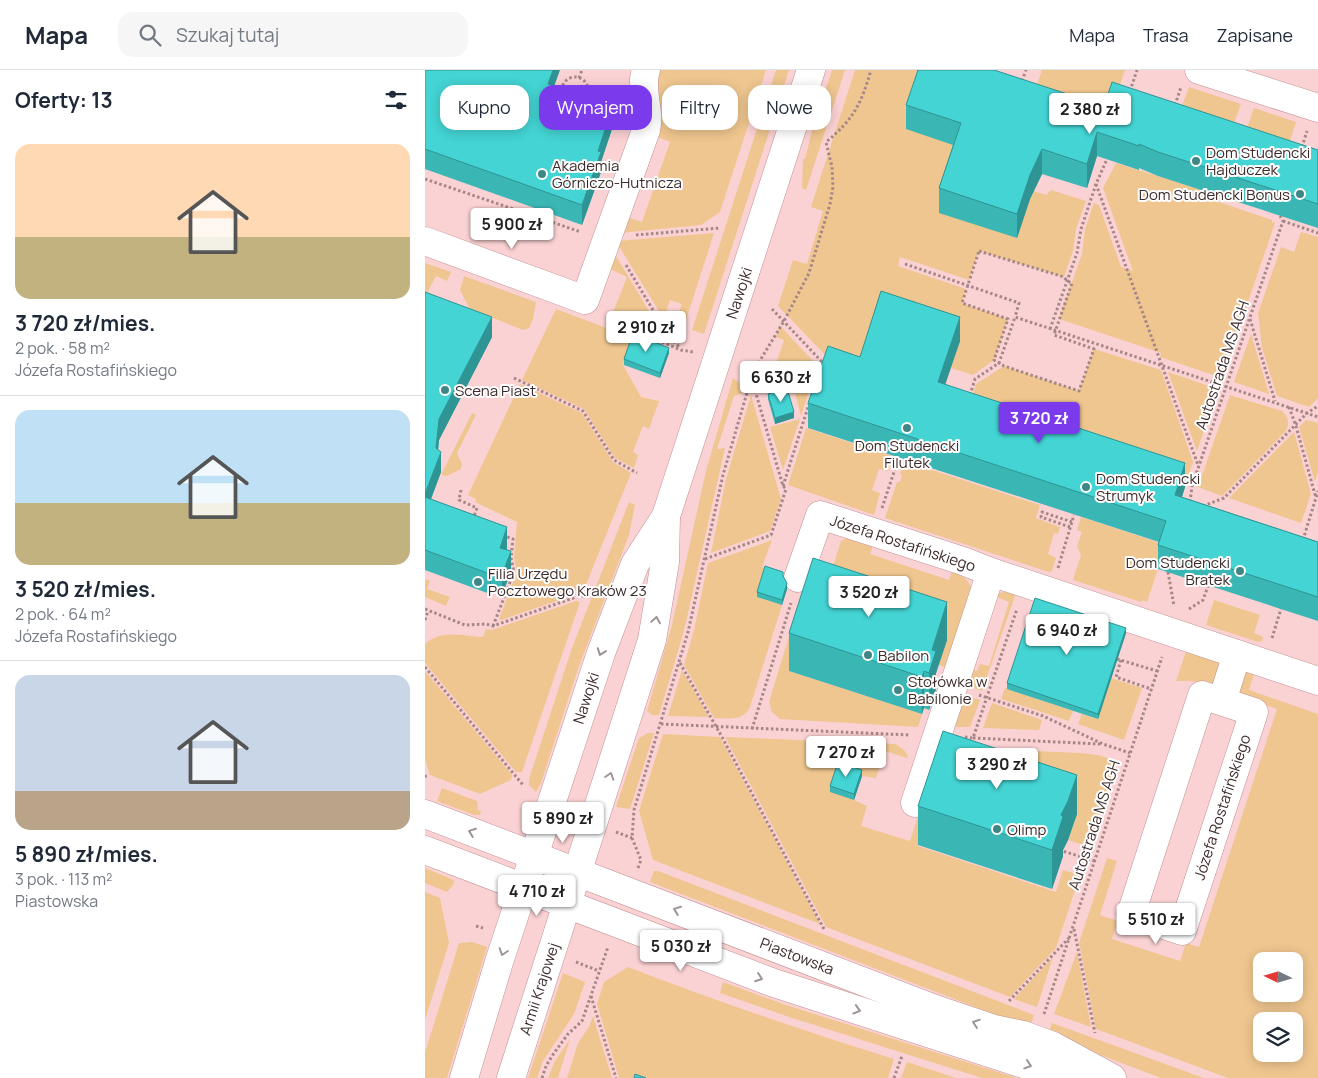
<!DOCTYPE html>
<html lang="pl">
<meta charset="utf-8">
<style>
:root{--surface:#fff;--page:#f6f6f7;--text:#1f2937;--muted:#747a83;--line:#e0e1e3;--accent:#7c3aed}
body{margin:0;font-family:Manrope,sans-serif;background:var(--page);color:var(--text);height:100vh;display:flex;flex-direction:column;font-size:19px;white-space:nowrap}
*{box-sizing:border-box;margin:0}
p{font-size:16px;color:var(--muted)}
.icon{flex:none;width:28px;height:28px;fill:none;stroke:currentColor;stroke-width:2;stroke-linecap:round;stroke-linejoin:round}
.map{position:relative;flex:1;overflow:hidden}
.panel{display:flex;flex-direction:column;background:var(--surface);width:425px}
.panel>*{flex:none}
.hud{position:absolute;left:15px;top:15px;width:475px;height:45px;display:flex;gap:10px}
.needle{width:32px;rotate:275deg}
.buttons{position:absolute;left:828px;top:882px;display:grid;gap:10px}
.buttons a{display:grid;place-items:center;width:50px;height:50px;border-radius:10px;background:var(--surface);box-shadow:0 2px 12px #0003;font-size:25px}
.price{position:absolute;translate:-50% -42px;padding:0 11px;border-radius:5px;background:#fff;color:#222;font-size:16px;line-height:32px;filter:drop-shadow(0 1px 2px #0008)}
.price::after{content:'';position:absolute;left:50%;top:30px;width:15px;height:11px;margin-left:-8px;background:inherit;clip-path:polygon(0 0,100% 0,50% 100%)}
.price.selected{background:var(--accent);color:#fff}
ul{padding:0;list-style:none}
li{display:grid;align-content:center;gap:10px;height:265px;padding:0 15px}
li+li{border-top:1px solid var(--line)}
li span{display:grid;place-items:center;height:155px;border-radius:15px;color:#555}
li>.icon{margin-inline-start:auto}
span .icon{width:90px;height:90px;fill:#fffc;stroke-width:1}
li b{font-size:21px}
h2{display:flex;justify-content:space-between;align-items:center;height:60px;padding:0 15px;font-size:21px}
.chip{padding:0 18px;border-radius:15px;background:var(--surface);box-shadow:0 2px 12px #0003;font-size:18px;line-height:45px}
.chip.selected{background:var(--accent);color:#fff}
header{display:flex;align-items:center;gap:30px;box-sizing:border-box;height:70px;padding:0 25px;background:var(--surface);border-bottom:1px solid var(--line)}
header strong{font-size:24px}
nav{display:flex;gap:28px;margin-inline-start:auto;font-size:18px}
.search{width:350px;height:45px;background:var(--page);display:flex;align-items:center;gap:12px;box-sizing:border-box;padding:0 18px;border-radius:15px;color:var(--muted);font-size:19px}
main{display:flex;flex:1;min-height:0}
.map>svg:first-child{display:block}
.green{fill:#efc68f;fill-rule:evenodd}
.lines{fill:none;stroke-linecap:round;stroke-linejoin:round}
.minor-casing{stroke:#c19194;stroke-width:29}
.major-casing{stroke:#c19194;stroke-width:29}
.path{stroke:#a68788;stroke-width:3;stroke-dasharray:2.5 2.5;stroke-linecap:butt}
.minor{stroke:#fff;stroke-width:28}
.major{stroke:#fff;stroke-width:28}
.wall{fill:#3ab6b5}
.shaded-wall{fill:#2f9494}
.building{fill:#43d4d3;stroke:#2f9494}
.oneway{stroke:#9e9495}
.poi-dot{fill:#3f8786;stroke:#fefefe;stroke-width:2}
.labels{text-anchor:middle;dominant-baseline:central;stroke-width:4;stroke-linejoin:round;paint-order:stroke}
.poi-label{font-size:15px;fill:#3d2a2b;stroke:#fefefe;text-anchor:start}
.street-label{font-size:15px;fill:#3d2a2b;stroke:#fefefe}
</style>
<header>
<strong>Mapa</strong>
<div class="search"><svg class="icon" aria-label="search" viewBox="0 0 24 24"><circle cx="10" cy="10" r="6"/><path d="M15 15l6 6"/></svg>Szukaj tutaj</div>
<nav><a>Mapa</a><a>Trasa</a><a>Zapisane</a></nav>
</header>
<main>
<section class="panel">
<h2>Oferty: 13<svg class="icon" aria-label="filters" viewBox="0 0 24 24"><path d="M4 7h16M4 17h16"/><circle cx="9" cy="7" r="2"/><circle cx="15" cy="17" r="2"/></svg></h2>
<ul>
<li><span style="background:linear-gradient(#ffd9b3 60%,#c2b280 0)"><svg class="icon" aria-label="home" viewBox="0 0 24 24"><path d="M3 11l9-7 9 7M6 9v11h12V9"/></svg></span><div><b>3 720 zł/mies.</b><p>2 pok. · 58 m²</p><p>Józefa Rostafińskiego</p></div></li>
<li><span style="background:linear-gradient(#bfe0f5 60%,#c2b280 0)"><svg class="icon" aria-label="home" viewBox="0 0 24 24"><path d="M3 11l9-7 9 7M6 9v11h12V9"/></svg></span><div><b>3 520 zł/mies.</b><p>2 pok. · 64 m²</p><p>Józefa Rostafińskiego</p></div></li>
<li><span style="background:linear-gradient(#c9d6e8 75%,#b9a48a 0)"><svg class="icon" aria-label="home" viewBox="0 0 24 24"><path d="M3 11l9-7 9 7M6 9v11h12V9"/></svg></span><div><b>5 890 zł/mies.</b><p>3 pok. · 113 m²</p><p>Piastowska</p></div></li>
</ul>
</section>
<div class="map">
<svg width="893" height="1008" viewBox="0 0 893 1008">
<rect width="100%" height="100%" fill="#fbd2d4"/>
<g class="green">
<polygon points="234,0 341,0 295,142 276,155 195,163 201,147 217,152 245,72 230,66 228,25"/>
<polygon points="351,0 364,0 279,264 267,260"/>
<polygon points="407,0 420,0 381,120 377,118 378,89 380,89 387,61"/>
<polygon points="430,0 493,0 481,35 489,37 564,87 591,168 605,129 606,120 621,125 626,120 661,131 651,159 648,181 639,207 554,181 544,210 475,187 473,196 541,219 537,233 583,249 569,290 548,305 526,298 535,271 461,290 406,291 353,236 368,190 382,194 398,141 386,137"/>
<polygon points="617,0 700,0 679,61 605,36"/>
<polygon points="764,17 816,34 804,67 752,49"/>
<polygon points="829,38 871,52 864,74 818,69"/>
<polygon points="691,93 787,123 785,129 847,150 847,152 850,153 797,308 735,287 736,283 634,249 657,184 660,159 669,133 674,135 696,197 708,201 678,118"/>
<polygon points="876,162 893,167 893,328 884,337 852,326 837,278 833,243 856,177 869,182"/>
<polygon points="289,163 261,250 252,247 257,234 245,230 240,245 242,249 240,251 192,173 193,171"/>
<polygon points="188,181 239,266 187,245 202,207 183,198"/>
<polygon points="0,193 26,202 22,211 11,206 0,227"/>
<polygon points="39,206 111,232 108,249 104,258 98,260 44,238 35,220"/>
<polygon points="131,239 208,268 198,295 216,327 234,331 224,359 218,356 208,382 213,385 209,398 190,388 159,339 97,310"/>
<polygon points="354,255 393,296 392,299 365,304 344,296 345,293 351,294 359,270 351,267"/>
<polygon points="826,264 844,324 809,312"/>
<polygon points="669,279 736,300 768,392 762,410 543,339 551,314 579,296 654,321"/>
<polygon points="743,302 793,319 772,381"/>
<polygon points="390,303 376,346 366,307"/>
<polygon points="308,308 319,316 316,324 309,326 292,379 300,378 259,561 234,645 227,645 222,641 247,555 281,401"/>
<polygon points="95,314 157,343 188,392 206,403 158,522 76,550 74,549 92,502 89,488 92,452 50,432 51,429 43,425"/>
<polygon points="326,325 356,429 345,461 286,483 301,409"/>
<path d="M805 325 857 341C864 348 865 353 860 362L797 426 773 417Z"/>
<polygon points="47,343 51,345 32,383 37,394 36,399 22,406 16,405"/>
<polygon points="375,349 358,400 345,357"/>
<polygon points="881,350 893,353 893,401 890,412 874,357"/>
<polygon points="381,358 467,386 463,401 454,399 447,420 455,423 449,445 363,415"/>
<polygon points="869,362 886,424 876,453 804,428"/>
<polygon points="479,391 615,435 611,448 635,457 633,464 629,463 623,484 631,488 627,501 624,502 460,448 472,412 475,412 477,405 475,404"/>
<polygon points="204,432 210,435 204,465 154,596 116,713 111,722 104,715 104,709 147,578"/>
<polygon points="656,447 741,475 722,532 717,530 716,532 648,510 656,485 652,476 657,462 652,460"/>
<polygon points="422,468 448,475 445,484 524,510 527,501 541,509 548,520 525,599 514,595 401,519 416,471"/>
<path d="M347 470 337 497 366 507 365 509 340 502 332 527 357 535 325 637C318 652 303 648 289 648L259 595 269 560 283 493Z"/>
<polygon points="0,509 5,511 2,519 25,527 21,536 0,527"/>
<polygon points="577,522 591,523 557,621 539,615 544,598 552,601 555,594 564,596 584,532 569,526"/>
<polygon points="789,530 835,545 829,563 838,567 837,571 833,572 781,555"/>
<path d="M151 531 155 532 97 702H91L0 593V574C16 559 38 566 58 567L61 559 67 560Z"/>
<polygon points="365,563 364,601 497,644 493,657 355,649 347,642 344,632"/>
<polygon points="762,578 794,590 797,597 790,614 780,615 767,611 751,611"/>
<path d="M823 599 830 601 824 620 893 644V1008H803L671 959 654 873 682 788 692 791 675 845 693 851 687 869 755 891 761 873 774 877 852 639 816 626 812 615 816 603ZM836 891H869V924H836ZM836 951H869V984H836Z"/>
<polygon points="257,600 284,647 243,646"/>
<polygon points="0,601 87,705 86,710 55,724 5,705 0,689"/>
<polygon points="686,608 717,618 699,670 653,654 657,644 672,649"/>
<polygon points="580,618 648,641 644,651 576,629"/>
<polygon points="534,623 555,630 545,657 523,657"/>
<polygon points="567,633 617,650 614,660 558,658"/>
<polygon points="223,663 229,663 205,739 191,737 214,668"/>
<polygon points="238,664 295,667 395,854 228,790 214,741"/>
<polygon points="300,667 471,674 479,680 483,686 482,688 460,681 451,708 437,706 413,698 429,730 442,736 436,756 485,771 495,740 504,742 493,776 631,822 638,800 655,805 631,878 585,927 401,857"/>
<polygon points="517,677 656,683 673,685 692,691 664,777 643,770 652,744"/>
<polygon points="17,718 52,731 53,740 56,741 55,745 49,745 12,731"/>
<polygon points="0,798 29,810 28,815 22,822 0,813"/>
<polygon points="229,801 233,801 609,945 605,958 225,812"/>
<polygon points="0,822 15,828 24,873 0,950"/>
<polygon points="47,872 62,877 22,1008 0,1008 0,983 34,873"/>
<polygon points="652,882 666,957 629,944"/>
<polygon points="628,887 612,937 589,929"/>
<path d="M203 897C291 931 379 961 469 989L463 1008H194L172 934 179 912Z"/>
<polygon points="138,903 160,912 149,944 118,991 112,1008 103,1008"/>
<polygon points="298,912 361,935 592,1008 557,1008 364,947 295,923"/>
<polygon points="168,946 187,1008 142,1008 153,973 164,957"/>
<polygon points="627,953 779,1008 736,1008 623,965"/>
<polygon points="145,969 133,1008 123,1008 130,991"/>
<polygon points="482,992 531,1008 476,1008"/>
</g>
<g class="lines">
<g class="minor-casing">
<g id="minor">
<polyline points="774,0 893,38"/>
<path d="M0 171 160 230 221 60C226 40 214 20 221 0"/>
<polyline points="373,508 395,445 538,491 566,502 893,611"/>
<polygon points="777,625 829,642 757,861 706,844"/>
<polyline points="797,631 812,584"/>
<polyline points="490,733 566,502"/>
<polyline points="0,744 510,939 569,959 598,965 628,976 687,1008"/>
<polyline points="0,780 349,913 617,1000 649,1008"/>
</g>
</g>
<g class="major-casing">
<g id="major">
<polyline points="39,1008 74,892 176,583 210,494 241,446 386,0"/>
<polyline points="86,1008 227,570 240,492 241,446"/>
</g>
</g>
<g class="path">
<circle cx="150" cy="20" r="13"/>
<polyline points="154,8 157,0"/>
<polyline points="597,11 601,0"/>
<polyline points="705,21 712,0"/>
<polyline points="163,22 194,41"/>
<polyline points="750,35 756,17"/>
<polyline points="877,77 882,61"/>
<polyline points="0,109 156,162"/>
<polyline points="671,114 773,395"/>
<polyline points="858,151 893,163"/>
<polyline points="211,165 295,158"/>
<polygon points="554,181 639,207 642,211 647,213 629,265 669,279 654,321 579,296 569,290 583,249 537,233"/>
<polyline points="480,194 594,233 590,247"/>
<polyline points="201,195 243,265 255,278"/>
<polyline points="347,239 399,294"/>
<polyline points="825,249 850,331"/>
<polyline points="200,257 256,280 268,282"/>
<polyline points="625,259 652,183 656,159 671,114 682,89"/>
<path d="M316 298C346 307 366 305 396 300"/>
<polyline points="89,308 158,341 189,390 212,403"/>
<polyline points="545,325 550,309 574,293 590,247 893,347"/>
<polyline points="864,337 871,356 891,428"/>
<polyline points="358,416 384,334"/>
<polyline points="36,420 34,430 52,438 48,449"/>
<polyline points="765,432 767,416 858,151 855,146"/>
<polyline points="778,436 799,428 882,343 893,336"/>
<polyline points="457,438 474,387"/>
<polyline points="645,457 616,447 617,442 647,452"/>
<polyline points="878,470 893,421"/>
<polyline points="280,489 346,465 361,419 358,416 327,310"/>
<polyline points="633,498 649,445"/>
<polyline points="743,502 749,536"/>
<polyline points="0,539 40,555 61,554 68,556 154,526 162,526"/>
<polyline points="764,539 778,530 783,516"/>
<polyline points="0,550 3,541"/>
<polyline points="68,556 89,502 86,488 88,469 80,466"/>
<polyline points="847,568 856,539"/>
<polyline points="692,589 732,601"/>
<polyline points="696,590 691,607 726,619"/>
<polyline points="255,593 297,667 400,861"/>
<polyline points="0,597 98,715"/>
<polyline points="554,625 618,646 678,674 705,683"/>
<polyline points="236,654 485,665"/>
<polyline points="327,659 366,533"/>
<polyline points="540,667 548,668 592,539"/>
<polyline points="548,668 675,674"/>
<polyline points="0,705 1,708"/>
<polyline points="191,762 207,768"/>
<polyline points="634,780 670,791"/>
<path d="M213 798 216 790 207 768 209 740 263 562 298 405 328 302 359 251 384 203 405 134 408 117 407 97 401 72C429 49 436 34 446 0"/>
<polyline points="51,856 58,858"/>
<polyline points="649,859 670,963"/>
<polyline points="151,892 174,901"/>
<polyline points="166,926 191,1008"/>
<polyline points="584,931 644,868"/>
<polyline points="619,944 737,587"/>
<polyline points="117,1008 121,996 129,983 143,964 157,951 183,877"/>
<polyline points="469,1008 477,986"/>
</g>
<use href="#minor" class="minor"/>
<use href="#major" class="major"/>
</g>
<g class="wall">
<polygon points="0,0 130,16 188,56 176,92 176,102 157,155 0,99"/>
<polygon points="481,35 679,36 893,80 893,158 733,106 714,98 714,100 672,86 662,118 617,104 605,129 592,168 514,143 514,118 528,75 481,59"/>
<polygon points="0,222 67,267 14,370 13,380 16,402 6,429 82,478 82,480 86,502 77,525 66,521 65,524 0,500"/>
<polygon points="535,271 520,314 760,417 757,427 893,472 893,551 733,499 733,475 734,472 383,358 383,333 435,287"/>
<polygon points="244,283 235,308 199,295 199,289"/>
<polygon points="343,324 369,348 350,354 343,329"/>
<polygon points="358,506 362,519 357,535 332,527 332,522"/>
<polygon points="364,563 522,570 511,603 511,619 504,640 499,638 497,644 364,601"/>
<polygon points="701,563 673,649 582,619 582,613"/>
<polygon points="437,706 429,730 405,722 405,716"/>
<polygon points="493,736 652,744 643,770 638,780 638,786 627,819 493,775"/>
</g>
<g class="shaded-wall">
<polygon points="128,0 135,0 123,33 123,14"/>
<polygon points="188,36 188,56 176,92 176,102 157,155 157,135 173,81"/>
<polygon points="672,62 672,86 662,118 662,94"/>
<polygon points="617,79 617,104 605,129 592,168 592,144 605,105"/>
<polygon points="67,247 67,267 14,370 12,391 16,382 16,402 0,445 0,424 11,378 14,349"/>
<polygon points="535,247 535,271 513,336 513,312"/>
<polygon points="244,278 244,283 235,308 235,303"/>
<polygon points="369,342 369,348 350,354 350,348"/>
<polygon points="760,393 760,417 750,449 750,425"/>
<polygon points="82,457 82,478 75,498 75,478"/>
<polygon points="86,481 86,502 77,525 77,505"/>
<polygon points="66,501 66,521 65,524 65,504"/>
<polygon points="362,513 362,519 357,535 357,530"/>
<polygon points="522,532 522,570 511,603 511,619 504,640 504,603 507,580"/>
<polygon points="701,558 701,563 673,649 673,644"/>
<polygon points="499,601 499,638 497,644 497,607"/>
<polygon points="437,700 437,706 429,730 429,724"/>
<polygon points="652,705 652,744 643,770 638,780 638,786 627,819 627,780 636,745"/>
</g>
<g class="building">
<polygon points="0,0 128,0 123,14 188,36 173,81 176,82 157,135 0,79"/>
<polygon points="493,0 569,0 679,36 687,12 893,80 893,134 733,82 714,74 714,76 672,62 662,94 617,79 605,105 592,144 514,118 536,53 481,35"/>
<polygon points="456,221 535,247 513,312 760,393 750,425 893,472 893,527 733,475 741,451 383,333 403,276 435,287"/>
<polygon points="0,222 67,247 14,349 11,378 16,382 0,424"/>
<polygon points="208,263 244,278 235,303 199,289"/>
<polygon points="362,318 369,342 350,348 343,324"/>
<polygon points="0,427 82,457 75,478 86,481 77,505 66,501 65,504 0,480"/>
<polygon points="388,488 522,532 507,580 511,581 504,603 499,601 497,607 364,563"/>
<polygon points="340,496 358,502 358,506 362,513 357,530 332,522"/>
<polygon points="610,528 701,558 673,644 582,613"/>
<polygon points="518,661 652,705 643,731 636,745 638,747 627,780 493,736"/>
<polygon points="413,692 437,700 429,724 405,716"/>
<polygon points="210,1004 221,1008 209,1008"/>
</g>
<defs><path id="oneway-chevron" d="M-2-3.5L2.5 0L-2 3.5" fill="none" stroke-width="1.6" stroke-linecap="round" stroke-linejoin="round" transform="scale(1.25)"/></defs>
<g class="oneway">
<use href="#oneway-chevron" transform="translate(231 550) rotate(-81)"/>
<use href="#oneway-chevron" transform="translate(176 582) rotate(110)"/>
<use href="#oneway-chevron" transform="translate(185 706) rotate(-72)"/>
<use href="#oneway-chevron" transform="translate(47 762) rotate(-159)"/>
<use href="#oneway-chevron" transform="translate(252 840) rotate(-159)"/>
<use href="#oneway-chevron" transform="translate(78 882) rotate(108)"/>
<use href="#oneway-chevron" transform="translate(334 908) rotate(20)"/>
<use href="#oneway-chevron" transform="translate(432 940) rotate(17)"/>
<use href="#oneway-chevron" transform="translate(551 953) rotate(-161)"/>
<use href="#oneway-chevron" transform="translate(603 995) rotate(18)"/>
</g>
<g class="poi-dot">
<circle cx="771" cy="91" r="5"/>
<circle cx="117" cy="104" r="5"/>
<circle cx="875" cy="124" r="5"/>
<circle cx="20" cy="320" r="5"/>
<circle cx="482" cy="358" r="5"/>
<circle cx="661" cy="417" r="5"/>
<circle cx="815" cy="501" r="5"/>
<circle cx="53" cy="512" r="5"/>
<circle cx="443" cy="585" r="5"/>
<circle cx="473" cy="620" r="5"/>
<circle cx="572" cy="759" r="5"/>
</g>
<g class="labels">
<g class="poi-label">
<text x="781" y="82">Dom Studencki<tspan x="781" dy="17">Hajduczek</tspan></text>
<text x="127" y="95">Akademia<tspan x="127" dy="17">Górniczo-Hutnicza</tspan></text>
<text x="865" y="124" text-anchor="end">Dom Studencki Bonus</text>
<text x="30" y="320">Scena Piast</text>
<text x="482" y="375" text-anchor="middle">Dom Studencki<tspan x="482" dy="17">Filutek</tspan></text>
<text x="671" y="408">Dom Studencki<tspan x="671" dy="17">Strumyk</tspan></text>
<text x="805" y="492" text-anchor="end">Dom Studencki<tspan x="805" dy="17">Bratek</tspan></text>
<text x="63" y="503">Filia Urzędu<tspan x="63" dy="17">Pocztowego Kraków 23</tspan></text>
<text x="453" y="585">Babilon</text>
<text x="483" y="611">Stołówka w<tspan x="483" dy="17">Babilonie</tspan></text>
<text x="582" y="759">Olimp</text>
</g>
<g class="street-label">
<text transform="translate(314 223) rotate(-72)">Nawojki</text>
<text transform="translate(797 295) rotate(-71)">Autostrada MS AGH</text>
<text transform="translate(478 473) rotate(18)">Józefa Rostafińskiego</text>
<text transform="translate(161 628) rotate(-72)">Nawojki</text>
<text transform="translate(797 737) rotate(-72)">Józefa Rostafińskiego</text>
<text transform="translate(669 755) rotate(-72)">Autostrada MS AGH</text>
<text transform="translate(372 886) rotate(21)">Piastowska</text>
<text transform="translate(114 919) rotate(-72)">Armii Krajowej</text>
</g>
</g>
</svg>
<div class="buttons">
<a><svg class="needle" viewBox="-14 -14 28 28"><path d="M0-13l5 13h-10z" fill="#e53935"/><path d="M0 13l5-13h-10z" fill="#747a83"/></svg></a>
<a><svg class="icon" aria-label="layers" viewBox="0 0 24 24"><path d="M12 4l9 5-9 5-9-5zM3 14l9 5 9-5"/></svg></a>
</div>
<b class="price" style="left:665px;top:65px">2 380 zł</b>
<b class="price" style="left:87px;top:180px">5 900 zł</b>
<b class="price" style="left:221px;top:283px">2 910 zł</b>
<b class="price" style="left:356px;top:333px">6 630 zł</b>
<b class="price selected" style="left:614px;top:374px">3 720 zł</b>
<b class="price" style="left:444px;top:548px">3 520 zł</b>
<b class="price" style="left:642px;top:586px">6 940 zł</b>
<b class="price" style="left:421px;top:708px">7 270 zł</b>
<b class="price" style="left:572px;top:720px">3 290 zł</b>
<b class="price" style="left:138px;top:774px">5 890 zł</b>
<b class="price" style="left:112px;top:847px">4 710 zł</b>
<b class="price" style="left:731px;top:875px">5 510 zł</b>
<b class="price" style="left:256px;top:902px">5 030 zł</b>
<div class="hud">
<a class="chip">Kupno</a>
<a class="chip selected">Wynajem</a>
<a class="chip">Filtry</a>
<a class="chip">Nowe</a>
</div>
</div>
</main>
